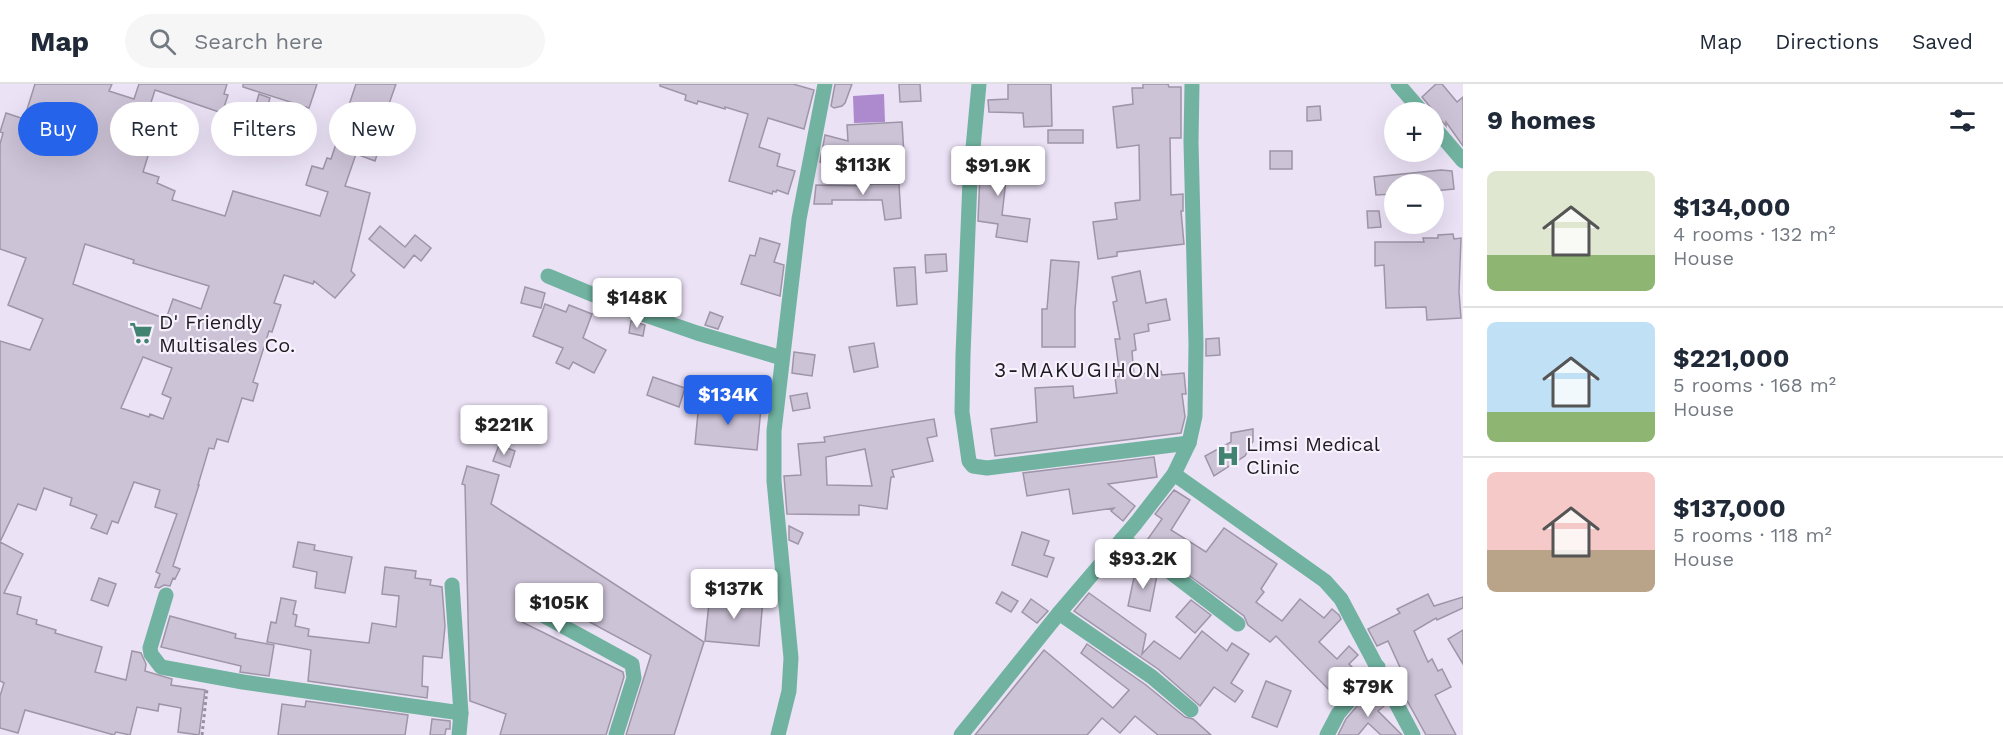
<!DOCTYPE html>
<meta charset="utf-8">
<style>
:root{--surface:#fff;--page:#f6f6f7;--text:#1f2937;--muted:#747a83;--line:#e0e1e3;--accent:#2563eb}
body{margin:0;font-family:"Work Sans",sans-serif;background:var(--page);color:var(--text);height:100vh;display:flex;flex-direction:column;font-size:22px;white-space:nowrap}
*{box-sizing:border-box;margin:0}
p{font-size:20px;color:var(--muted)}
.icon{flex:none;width:33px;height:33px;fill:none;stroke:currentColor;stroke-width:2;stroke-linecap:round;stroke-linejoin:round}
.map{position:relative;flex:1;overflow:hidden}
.sheet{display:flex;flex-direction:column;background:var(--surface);width:540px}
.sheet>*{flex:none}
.guide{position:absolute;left:18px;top:18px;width:570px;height:54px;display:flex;gap:12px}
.tools{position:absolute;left:1384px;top:18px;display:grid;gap:12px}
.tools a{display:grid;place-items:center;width:60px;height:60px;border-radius:50%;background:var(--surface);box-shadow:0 6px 24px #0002;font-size:30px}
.price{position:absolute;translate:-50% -51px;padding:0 14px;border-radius:6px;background:#fff;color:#222;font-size:20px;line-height:39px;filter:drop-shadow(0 2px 3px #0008)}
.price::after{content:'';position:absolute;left:50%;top:36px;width:18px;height:14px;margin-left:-9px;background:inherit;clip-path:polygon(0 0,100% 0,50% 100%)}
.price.selected{background:var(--accent);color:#fff}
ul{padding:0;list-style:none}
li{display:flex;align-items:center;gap:18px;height:150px;padding:0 24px}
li+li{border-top:2px solid var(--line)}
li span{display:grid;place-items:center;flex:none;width:168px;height:120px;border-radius:9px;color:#555}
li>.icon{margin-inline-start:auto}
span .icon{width:72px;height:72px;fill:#fffc;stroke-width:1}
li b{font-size:26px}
h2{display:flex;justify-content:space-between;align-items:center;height:72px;padding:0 24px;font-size:26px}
.chip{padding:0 21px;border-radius:27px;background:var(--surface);box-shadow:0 6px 24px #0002;font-size:21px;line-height:54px}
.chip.selected{background:var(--accent);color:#fff}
header{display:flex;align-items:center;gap:36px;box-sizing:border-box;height:84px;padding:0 30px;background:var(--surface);border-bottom:2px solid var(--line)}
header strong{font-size:28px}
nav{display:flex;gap:33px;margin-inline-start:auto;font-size:21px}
.search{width:420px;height:54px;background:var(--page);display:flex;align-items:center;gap:15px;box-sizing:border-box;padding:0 21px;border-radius:33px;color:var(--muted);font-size:22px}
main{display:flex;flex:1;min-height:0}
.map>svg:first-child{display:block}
.water{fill:#ad8ace}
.building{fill:#cdc3d7;stroke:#9e95a8;stroke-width:1.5;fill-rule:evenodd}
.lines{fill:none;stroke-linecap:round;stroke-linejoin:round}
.path{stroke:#97909f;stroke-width:3;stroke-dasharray:3 3;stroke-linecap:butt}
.minor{stroke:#71b3a0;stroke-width:15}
.labels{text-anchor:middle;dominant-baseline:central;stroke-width:4.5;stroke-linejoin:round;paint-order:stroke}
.poi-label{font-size:20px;fill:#1e1a21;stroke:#f7f1fd;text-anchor:start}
.neighbourhood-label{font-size:21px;letter-spacing:1.5px;fill:#1e1a21;stroke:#f7f1fd}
</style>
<header>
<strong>Map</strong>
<div class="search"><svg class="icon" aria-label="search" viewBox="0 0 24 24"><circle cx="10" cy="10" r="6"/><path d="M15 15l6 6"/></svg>Search here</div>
<nav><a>Map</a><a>Directions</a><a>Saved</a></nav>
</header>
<main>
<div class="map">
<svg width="1463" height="651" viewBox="0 0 1463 651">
<rect width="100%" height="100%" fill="#ebe2f6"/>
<polygon class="water" points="884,10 885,38 854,39 853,12"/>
<g class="building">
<path d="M35 0H112L109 7 134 15 139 0H227L224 10 228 11 222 29 155 6 145 37 161 42 155 60 152 59 143 88 159 93 157 99 175 107 172 116 225 132 233 107 320 132 328 108 306 101 312 82 323 85 327 74 331 75 356 0H396L377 54 382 55 375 77 356 70 345 102 370 109 351 187 355 191 335 214 314 197 313 200 284 191 274 219 281 221 272 248 269 247 253 298 258 300 253 317 242 314 228 358 217 355 214 365 209 364 198 401H199L173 482 180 485 175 495 173 494 170 502 164 501 159 504 155 503 160 490 156 488 177 430 155 423 160 406 134 398 118 439 112 437 107 450 91 444 97 431 70 421 72 414 44 404 36 426 18 420 0 458 23 470 4 509 21 513 17 530 37 536 36 540 56 546 55 549 102 563 95 588 126 596 132 567 141 569 146 580 145 587 172 595 171 601 205 606 199 651 178 648 181 624 159 620 158 627 137 623 130 651 116 648 114 651 25 626 18 649 0 644V612L4 599 0 597V257L30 266 43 235 8 221 26 174 0 165V60L3 49 0 48 6 29 24 35ZM85 160 134 176 133 179 209 202 201 225 173 215 166 235 73 200ZM143 273 172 284 162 310 171 314 163 335 150 330 149 333 121 324Z"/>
<polygon points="243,0 317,0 309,24 243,3"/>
<polygon points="660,0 793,0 814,6 804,45 768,34 759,63 780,70 777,82 795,87 788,110 777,106 776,108 773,107 772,110 729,97 748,30 725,23 725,25 698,17 697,20 685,16 686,11 660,2"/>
<polygon points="835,0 852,0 845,19 842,22 834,24 831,22"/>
<polygon points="899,0 920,0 921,17 900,18"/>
<polygon points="1008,0 1051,0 1052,42 1024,43 1023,29 989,28 988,16 1008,15"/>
<polygon points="1143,0 1168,0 1169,3 1181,3 1181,54 1170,54 1171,111 1183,110 1183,127 1181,127 1184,160 1117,168 1117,172 1098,175 1093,138 1117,135 1115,119 1140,116 1139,61 1117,64 1113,23 1133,20 1132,4 1143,4"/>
<polygon points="1436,0 1442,0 1457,18 1463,13 1463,62 1446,38 1446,42 1422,13"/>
<polygon points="259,10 270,14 265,31 254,27"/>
<polygon points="1320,22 1321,36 1307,37 1307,23"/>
<polygon points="902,38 904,71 881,72 881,95 864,90 863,73 839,74 827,71 824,79 820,78 825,51 848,57 847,41"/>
<rect x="1048" y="46" width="35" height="13"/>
<polygon points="984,64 1009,69 1002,131 1030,135 1027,158 996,153 998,140 978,137 980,89"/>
<rect x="1270" y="67" width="22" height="18"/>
<polygon points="1441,86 1452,87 1454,105 1434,107 1434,100 1395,100 1395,110 1376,111 1374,93"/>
<polygon points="865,100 899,100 901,134 885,136 882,116 832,116 832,120 814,120 816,101 865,102"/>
<polygon points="1367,127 1379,127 1381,143 1368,144"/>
<polygon points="380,142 405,163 415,151 431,164 421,177 414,171 404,184 369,155"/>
<polygon points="1453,150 1454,155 1461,154 1459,208 1461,234 1427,236 1426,223 1386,224 1384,181 1375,182 1375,158 1424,158 1423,154 1438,154 1438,151"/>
<polygon points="760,154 780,160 774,178 784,181 780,212 741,200 750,171 755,172"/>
<polygon points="946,170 947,187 926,189 925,171"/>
<polygon points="1051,176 1079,178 1075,226 1075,263 1042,263 1042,225 1047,225"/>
<polygon points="915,183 917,220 897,222 894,184"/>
<polygon points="1140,187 1146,219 1166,215 1170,236 1148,240 1149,247 1134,250 1136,266 1132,267 1134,291 1161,287 1162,291 1184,289 1186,310 1182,310 1185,333 1181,349 995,372 991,345 1037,338 1035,304 1073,302 1074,314 1117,309 1115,293 1120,292 1115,255 1120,255 1113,218 1117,217 1112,193"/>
<polygon points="525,203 545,209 541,224 521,219"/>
<polygon points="655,209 670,214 665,228 650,222"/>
<polygon points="545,220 566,228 569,221 592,230 583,254 606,266 594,289 573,278 569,285 556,279 563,264 533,252"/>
<polygon points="710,228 723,233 718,245 705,241"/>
<polygon points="631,237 645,241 643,252 629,249"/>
<polygon points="1219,254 1220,271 1206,272 1206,255"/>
<polygon points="874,259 878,283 854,288 849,263"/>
<polygon points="794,268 815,271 812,292 792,289"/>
<polygon points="653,293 685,304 679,323 647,311"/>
<polygon points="807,309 810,324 793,327 790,312"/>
<polygon points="699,318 761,324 757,366 695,360"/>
<path d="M934 335 937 352 927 354 933 377 892 386 894 393H891L887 425 859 421V431L787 430 784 392 801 391 798 360 825 358 824 353ZM865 365 872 402 827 401 826 373Z"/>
<polygon points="1253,345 1253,357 1245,372 1214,392 1205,372 1231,358 1231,349"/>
<polygon points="499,361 515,367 510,383 493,377"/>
<polygon points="1154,373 1157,393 1108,400 1135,422 1123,437 1111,427 1114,424 1073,430 1069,405 1027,412 1023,389"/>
<polygon points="467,382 499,391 491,420 704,558 674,651 626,651 651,571 523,502 522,538 623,588 624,593 606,651 500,651 506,630 470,617 465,401 462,400"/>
<polygon points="1174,406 1190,416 1171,446 1206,468 1224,444 1277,480 1261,505 1264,508 1256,518 1282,537 1300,515 1324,534 1332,525 1339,531 1341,535 1319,558 1337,575 1349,562 1358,571 1349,580 1359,590 1338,615 1276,552 1270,558 1248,541 1244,532 1145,459 1162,435 1155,430"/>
<polygon points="789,442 803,449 798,460 789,456"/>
<polygon points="1022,448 1049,457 1044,471 1054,474 1047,493 1012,481"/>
<polygon points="298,458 315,461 314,466 352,473 345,509 315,504 317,488 293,483"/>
<polygon points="385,483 416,487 415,494 431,496 430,501 442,503 445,542 442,574 423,572 422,602 428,603 427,614 308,597 311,566 267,558 271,538 276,539 281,514 296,517 293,530 297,531 295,542 309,545 308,552 369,559 372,539 396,543 399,512 382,510"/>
<polygon points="1136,484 1157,491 1150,527 1128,522"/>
<polygon points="99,494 116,500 108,522 91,516"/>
<polygon points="1002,508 1018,517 1011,528 996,519"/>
<polygon points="1089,509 1146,550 1142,570 1154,557 1180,575 1202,547 1227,567 1232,559 1249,570 1231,599 1243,607 1235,618 1214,603 1200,622 1158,585 1074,527"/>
<polygon points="710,510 763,515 759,562 705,557"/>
<polygon points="1428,510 1434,522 1463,513 1463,524 1437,536 1436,534 1414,547 1428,578 1432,575 1438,587 1442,585 1451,603 1435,611 1456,651 1426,651 1404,611 1405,610 1397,593 1403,590 1388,557 1377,562 1368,545 1400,529 1397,525"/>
<polygon points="1031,515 1048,527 1037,539 1022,528"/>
<polygon points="1191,516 1211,531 1195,549 1176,533"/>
<polygon points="170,532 236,550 235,554 274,561 269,592 240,588 241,582 161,563"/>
<polygon points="1463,546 1463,580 1448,555"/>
<polygon points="1087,560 1146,601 1185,633 1193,635 1211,651 1158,651 1135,632 1120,649 1102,634 1087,651 975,651 1044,566 1113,624 1129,606 1081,569"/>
<polygon points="1266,597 1291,607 1277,643 1252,633"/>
<polygon points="1371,606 1384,622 1378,627 1402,651 1381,651 1368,639 1358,651 1338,651 1346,635"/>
<polygon points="306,617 408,631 405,651 278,651 282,620 305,623"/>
<polygon points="432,635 450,637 450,645 446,645 445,651 430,651"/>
</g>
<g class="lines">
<polyline class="path" points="202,651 207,605"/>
<g class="minor">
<polyline points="979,0 970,96 963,271 962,328 969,377 973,382 987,384 1189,359"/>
<polyline points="1398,0 1422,28"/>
<polyline points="1434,43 1463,77"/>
<polyline points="548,192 628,225 697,249 782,274"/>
<polyline points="1174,390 1325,497 1341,515 1413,651"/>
<polyline points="1122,455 1165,484 1238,540"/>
<polyline points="452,501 461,629"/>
<polyline points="166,511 150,564 151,570 161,583 243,598 461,629 459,651"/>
<polyline points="537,528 632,580 634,594 616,651"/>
<polyline points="1059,529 1152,593 1191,626"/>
<polyline points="778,651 789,607 791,574 774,397 774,347 799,135 825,0"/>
<polyline points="961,651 1059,529 1136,439 1174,390 1189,359 1195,332 1196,260 1191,58 1192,0"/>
<polyline points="1327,651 1338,630 1378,583"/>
</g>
</g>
<defs>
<g id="supermarket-bare" transform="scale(1.8)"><path d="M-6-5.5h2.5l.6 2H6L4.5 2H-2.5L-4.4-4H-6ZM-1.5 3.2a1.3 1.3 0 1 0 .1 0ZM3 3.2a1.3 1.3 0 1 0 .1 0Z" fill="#428270" stroke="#f7f1fd" stroke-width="2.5" paint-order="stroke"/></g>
<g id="hospital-bare" transform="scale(1.8)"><path d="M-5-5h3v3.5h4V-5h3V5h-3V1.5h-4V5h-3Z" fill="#428270" stroke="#f7f1fd" stroke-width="2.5" paint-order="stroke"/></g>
</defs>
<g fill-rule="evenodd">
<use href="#supermarket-bare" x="141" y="249"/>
<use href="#hospital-bare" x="1228" y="372"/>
</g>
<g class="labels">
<g class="poi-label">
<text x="159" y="238">D' Friendly<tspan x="159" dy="23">Multisales Co.</tspan></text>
<text x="1246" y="360">Limsi Medical<tspan x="1246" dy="23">Clinic</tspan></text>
</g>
<g class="neighbourhood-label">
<text x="1078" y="285">3-MAKUGIHON</text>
</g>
</g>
</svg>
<div class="tools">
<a>+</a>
<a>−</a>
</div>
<b class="price" style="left:863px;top:112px">$113K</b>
<b class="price" style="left:998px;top:113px">$91.9K</b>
<b class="price" style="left:637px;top:245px">$148K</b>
<b class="price selected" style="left:728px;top:342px">$134K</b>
<b class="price" style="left:504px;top:372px">$221K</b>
<b class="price" style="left:1143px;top:506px">$93.2K</b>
<b class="price" style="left:734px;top:536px">$137K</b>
<b class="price" style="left:559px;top:550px">$105K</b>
<b class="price" style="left:1368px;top:634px">$79K</b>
<div class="guide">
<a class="chip selected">Buy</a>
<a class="chip">Rent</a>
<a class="chip">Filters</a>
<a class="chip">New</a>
</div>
</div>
<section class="sheet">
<h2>9 homes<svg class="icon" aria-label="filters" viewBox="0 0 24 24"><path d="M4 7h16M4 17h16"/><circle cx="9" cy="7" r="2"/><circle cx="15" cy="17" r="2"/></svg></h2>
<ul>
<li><span style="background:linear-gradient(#dfe7d0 70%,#8fb573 0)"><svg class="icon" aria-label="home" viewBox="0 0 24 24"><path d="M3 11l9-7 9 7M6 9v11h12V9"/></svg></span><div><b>$134,000</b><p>4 rooms · 132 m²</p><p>House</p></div></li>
<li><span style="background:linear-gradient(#bfe0f5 75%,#8fb573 0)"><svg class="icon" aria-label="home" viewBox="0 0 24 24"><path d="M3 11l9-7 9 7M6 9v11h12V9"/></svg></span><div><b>$221,000</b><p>5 rooms · 168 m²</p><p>House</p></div></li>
<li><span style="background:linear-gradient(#f6c9c9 65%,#b9a48a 0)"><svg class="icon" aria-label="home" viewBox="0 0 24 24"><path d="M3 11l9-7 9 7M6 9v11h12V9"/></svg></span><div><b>$137,000</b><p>5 rooms · 118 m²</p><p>House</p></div></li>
</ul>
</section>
</main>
